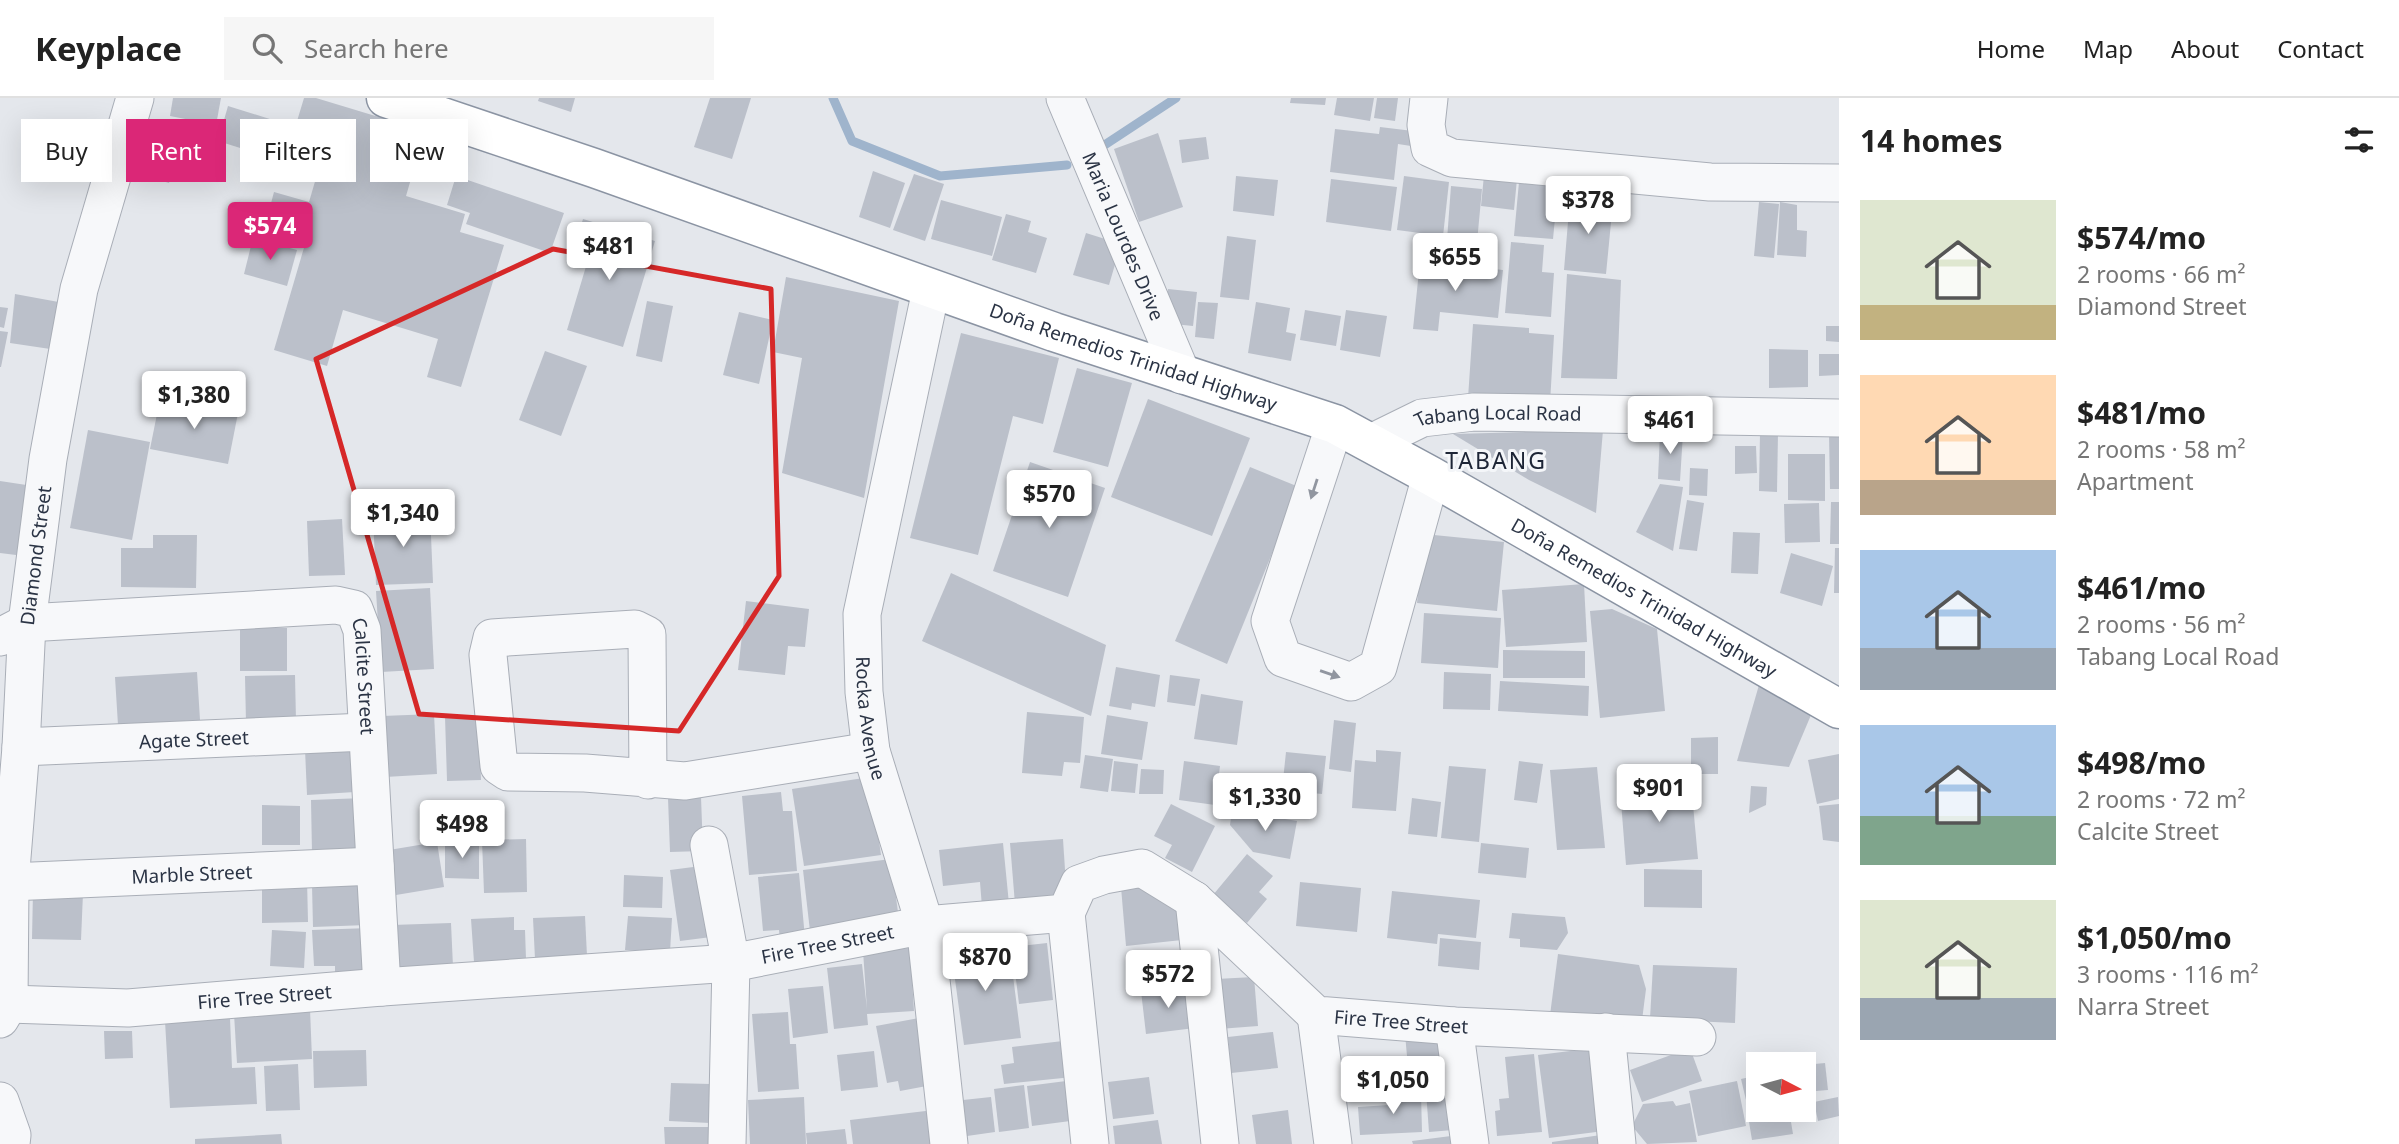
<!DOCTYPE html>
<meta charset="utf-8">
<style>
:root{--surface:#fff;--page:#f6f6f6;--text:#222;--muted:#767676;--line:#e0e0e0;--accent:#db2777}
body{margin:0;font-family:"Noto Sans",sans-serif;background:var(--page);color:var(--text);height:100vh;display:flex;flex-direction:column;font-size:26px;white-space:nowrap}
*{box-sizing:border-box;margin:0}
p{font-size:23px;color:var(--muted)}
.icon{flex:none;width:38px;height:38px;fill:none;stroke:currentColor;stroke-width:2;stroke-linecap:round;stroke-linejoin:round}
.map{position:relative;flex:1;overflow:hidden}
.side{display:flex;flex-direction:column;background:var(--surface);width:560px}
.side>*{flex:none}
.hud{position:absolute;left:21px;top:21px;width:665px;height:63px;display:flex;gap:14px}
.needle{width:46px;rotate:96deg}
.controls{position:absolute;left:1746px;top:954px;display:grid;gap:14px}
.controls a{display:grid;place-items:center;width:70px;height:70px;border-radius:0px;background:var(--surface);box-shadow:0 7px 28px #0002;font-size:35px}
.price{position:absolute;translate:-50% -60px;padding:0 16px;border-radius:7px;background:#fff;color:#222;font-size:23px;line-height:46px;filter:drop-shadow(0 2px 4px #0008)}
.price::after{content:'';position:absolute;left:50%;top:42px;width:21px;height:16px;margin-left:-10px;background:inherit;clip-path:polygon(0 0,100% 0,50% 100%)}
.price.current{background:var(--accent);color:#fff}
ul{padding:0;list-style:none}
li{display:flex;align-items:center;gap:21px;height:175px;padding:0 21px}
li span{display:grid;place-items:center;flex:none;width:196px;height:140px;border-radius:0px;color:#555}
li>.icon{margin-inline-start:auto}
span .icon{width:84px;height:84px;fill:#fffc;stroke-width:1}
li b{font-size:30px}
h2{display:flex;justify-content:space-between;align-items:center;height:84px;padding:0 21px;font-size:30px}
.pill{padding:0 24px;border-radius:0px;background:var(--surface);box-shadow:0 7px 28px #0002;font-size:24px;line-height:63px}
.pill.current{background:var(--accent);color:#fff}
header{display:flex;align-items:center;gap:42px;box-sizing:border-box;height:98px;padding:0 35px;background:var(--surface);border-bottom:2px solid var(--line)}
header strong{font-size:33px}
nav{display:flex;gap:38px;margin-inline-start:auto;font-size:24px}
.search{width:490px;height:63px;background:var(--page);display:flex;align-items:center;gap:18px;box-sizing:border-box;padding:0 24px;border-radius:0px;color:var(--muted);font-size:26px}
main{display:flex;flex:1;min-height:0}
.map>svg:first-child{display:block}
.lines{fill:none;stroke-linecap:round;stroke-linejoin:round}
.stream{stroke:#9fb4cc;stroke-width:9}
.building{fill:#bbc0ca}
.minor-casing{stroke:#a9aeb7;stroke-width:39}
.highway-casing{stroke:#8b94a3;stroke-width:41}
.minor{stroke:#f7f8fa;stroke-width:37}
.highway{stroke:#fff;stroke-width:38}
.oneway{fill:#9196a0}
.marked{fill:none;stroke:#d62828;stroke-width:5;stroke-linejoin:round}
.labels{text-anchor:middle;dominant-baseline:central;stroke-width:6;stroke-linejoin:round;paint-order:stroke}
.street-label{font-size:19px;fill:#2b3445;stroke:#f4f6f9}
.quarter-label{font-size:23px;letter-spacing:2px;fill:#1d2536;stroke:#f4f6f9}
</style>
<header>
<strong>Keyplace</strong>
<div class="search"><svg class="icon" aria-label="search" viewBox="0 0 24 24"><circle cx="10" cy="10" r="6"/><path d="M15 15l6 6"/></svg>Search here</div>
<nav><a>Home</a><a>Map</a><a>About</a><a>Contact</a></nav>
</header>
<main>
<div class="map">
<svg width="1839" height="1046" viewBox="0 0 1839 1046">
<rect width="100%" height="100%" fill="#e4e7ec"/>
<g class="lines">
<g class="stream">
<polyline points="833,0 852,43 940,78 1067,67"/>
<polyline points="1103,48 1176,0"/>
</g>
</g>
<g class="building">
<polygon points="173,0 221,0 216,27 170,18"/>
<polygon points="304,0 316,0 425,33 406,98 465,116 460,134 504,147 461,289 427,279 438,241 343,212 327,268 274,252 308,136 266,124 274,94 309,104 321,63 288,53"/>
<polygon points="539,0 575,0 571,14 538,3"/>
<polygon points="710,0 751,0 732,61 694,49"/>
<polygon points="1291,0 1326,0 1325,7 1290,5"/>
<polygon points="1337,0 1374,0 1370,23 1334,17"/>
<polygon points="1377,0 1398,0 1395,23 1374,20"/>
<polygon points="228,8 273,22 262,57 218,43"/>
<polygon points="153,23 184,32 169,85 138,76"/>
<polygon points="1380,29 1413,33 1411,48 1398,46 1394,82 1330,74 1335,31 1379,36"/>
<polygon points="1158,35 1183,109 1139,124 1114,51"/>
<polygon points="1206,39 1209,61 1182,65 1179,42"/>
<polygon points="873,73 905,85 890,130 859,119"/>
<polygon points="914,76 944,86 925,143 893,132"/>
<polygon points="1484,77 1517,81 1514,112 1481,108"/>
<polygon points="456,78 564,115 550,155 466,126 470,115 447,107"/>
<polygon points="1236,78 1278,82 1274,118 1233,113"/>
<polygon points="1404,78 1449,84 1443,138 1397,132"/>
<polygon points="1331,81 1397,89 1391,133 1326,124"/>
<polygon points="1519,84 1558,88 1553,141 1514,138"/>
<polygon points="1451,88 1482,91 1477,144 1447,142"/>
<polygon points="1570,100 1613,104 1606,176 1564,172"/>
<polygon points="941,102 1002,119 992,158 931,141"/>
<polygon points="1759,104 1779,106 1774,160 1754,158"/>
<polygon points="1780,104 1797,107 1797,132 1807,133 1806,159 1777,157"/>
<polygon points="1006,116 1031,123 1028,134 1047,140 1036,175 992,162"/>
<polygon points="583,121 655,143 623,249 567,232 590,155 574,150"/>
<polygon points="1086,135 1121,146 1109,187 1073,177"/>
<polygon points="1227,138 1256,142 1249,202 1220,199"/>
<polygon points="253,140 297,152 287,188 244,176"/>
<polygon points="1511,144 1544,147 1542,174 1554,175 1551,219 1505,215"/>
<polygon points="1420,163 1503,172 1498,220 1440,214 1438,233 1413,231"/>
<polygon points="1567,176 1621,182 1617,281 1561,280"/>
<polygon points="786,179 899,203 864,400 782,375 802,260 773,254"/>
<polygon points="1168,191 1197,194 1193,228 1164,225"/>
<polygon points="15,196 64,205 57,252 10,245"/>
<polygon points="647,203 673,208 662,264 636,258"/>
<polygon points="1198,204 1218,205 1214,241 1195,239"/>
<polygon points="1256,204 1290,210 1286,234 1296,236 1291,263 1248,255"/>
<polygon points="0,209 8,210 4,230 0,229"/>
<polygon points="1305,212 1341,218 1336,248 1300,242"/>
<polygon points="1346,212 1387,218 1380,259 1340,252"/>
<polygon points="739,214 773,222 759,286 723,277"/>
<polygon points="1473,226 1529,230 1529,235 1554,237 1550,305 1468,300"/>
<polygon points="1826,228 1839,228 1839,244 1826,243"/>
<polygon points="0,233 8,234 1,269 0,269"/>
<polygon points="961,235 1059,260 1043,326 1013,318 978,457 910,440"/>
<polygon points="1769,251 1808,252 1808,289 1769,290"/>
<polygon points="545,253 587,268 561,338 519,322"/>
<polygon points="1819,256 1839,256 1839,277 1819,278"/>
<polygon points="1077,270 1132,285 1108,369 1053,354"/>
<polygon points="160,301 238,315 228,366 150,351"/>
<polygon points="1148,301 1250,340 1212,438 1111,399"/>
<polygon points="88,332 150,344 132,442 70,430"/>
<polygon points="1603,332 1596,415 1529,382 1453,336"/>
<polygon points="1660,334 1683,335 1680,383 1658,381"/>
<polygon points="1778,334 1777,394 1759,393 1760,335"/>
<polygon points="1839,335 1839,391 1830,391 1829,336"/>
<polygon points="1735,348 1756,348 1757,375 1735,376"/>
<polygon points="1788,356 1825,356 1825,403 1788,402"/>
<polygon points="1030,364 1105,390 1068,499 993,473"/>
<polygon points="1250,369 1299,389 1227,566 1175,543"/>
<polygon points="1690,370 1708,371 1707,398 1689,397"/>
<polygon points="0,383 33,388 24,458 0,455"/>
<polygon points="1660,386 1683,389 1673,453 1636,434"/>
<polygon points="1687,402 1704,405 1697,453 1679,451"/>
<polygon points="1831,404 1839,404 1839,446 1830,446"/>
<polygon points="1819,405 1820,444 1785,445 1784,406"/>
<polygon points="430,414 433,485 376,487 373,417"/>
<polygon points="342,421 345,477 309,478 307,423"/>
<polygon points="1733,434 1760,435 1758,476 1731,475"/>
<polygon points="1424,436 1504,444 1497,513 1417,505"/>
<polygon points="153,437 197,437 196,490 121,489 121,450 153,450"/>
<polygon points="1835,450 1839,450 1839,495 1834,495"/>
<polygon points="1791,455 1833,468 1822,508 1780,495"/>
<polygon points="951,475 1106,547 1091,618 922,543"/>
<polygon points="1584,486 1587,544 1506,549 1502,492"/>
<polygon points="430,490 434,571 381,574 376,493"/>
<polygon points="746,503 809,511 805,549 788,548 785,577 738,572"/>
<polygon points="1612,511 1657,531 1665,613 1600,620 1590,513"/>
<polygon points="1424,515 1501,520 1498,570 1421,565"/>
<rect x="240" y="530" width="47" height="43"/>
<polygon points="1503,552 1585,553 1585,580 1503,580"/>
<polygon points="1116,569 1160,577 1155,609 1132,605 1131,612 1109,608"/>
<polygon points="197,574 200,622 118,627 115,579"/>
<polygon points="1444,574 1491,576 1490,612 1443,611"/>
<polygon points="295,577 296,624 246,625 245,578"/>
<polygon points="1170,577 1200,581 1195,608 1167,604"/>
<polygon points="1500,583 1589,588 1588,618 1498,613"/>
<polygon points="1759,587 1811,617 1789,669 1737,663"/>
<polygon points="1201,596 1243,603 1237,647 1194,641"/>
<polygon points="1027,614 1084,619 1080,665 1064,664 1062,678 1022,675"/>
<polygon points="434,616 437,676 385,679 382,618"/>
<polygon points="479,617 481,682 447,683 445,619"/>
<polygon points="1107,617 1148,624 1142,662 1114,658 1115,656 1114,658 1101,656"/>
<polygon points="1334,622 1356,625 1351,674 1329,671"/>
<polygon points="1718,639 1718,676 1691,676 1691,640"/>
<polygon points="352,648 355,694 307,697 305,651"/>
<polygon points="1376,652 1401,654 1396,713 1352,710 1355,662 1376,664"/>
<polygon points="1286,654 1326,658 1322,696 1282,692"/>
<polygon points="1839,656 1839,701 1817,706 1808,662"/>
<polygon points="1085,657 1113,661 1108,694 1080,690"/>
<polygon points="1114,663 1138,666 1135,695 1111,693"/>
<polygon points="1184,663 1220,668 1215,707 1179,702"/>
<polygon points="1519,663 1543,666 1537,705 1514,702"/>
<polygon points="1449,668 1486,671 1479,744 1441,740"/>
<polygon points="1597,669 1605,750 1557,752 1550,672"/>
<polygon points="1141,671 1164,672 1163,696 1139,696"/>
<polygon points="870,679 881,757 804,768 792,691"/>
<polygon points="1691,685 1698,761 1626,767 1620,691"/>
<polygon points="1751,688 1767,689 1766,707 1749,715"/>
<polygon points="781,694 783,713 792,713 797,773 749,777 742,698"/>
<polygon points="701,699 703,753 670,754 668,700"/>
<polygon points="364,700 366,753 312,755 311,702"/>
<polygon points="1412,700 1441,704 1437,739 1408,736"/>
<polygon points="1171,706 1215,728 1192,774 1165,760 1172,747 1154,738"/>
<polygon points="1839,706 1839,744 1823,742 1819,708"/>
<polygon points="262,707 300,708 300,747 262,747"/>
<polygon points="1232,712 1297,723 1290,761 1253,754 1230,727"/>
<polygon points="526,741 527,794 484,795 482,742"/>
<polygon points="1063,741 1067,803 1015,806 1010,745"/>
<polygon points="437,744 444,789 396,797 389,752"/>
<polygon points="445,744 479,744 479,781 445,780"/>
<polygon points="1003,745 1009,806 982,809 980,784 943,788 939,752"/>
<polygon points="1481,745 1529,750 1526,780 1478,775"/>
<polygon points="1247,756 1273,778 1259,794 1267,801 1247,825 1213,797"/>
<polygon points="891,761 899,822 810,833 803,772"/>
<polygon points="701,768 719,838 680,843 670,772"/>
<polygon points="1644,771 1702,772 1702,810 1644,809"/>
<polygon points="799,775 805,840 780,843 779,832 763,833 758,779"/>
<polygon points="624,777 663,779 662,810 623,809"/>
<polygon points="307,781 308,824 262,825 262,782"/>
<polygon points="1300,784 1361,790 1357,834 1296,828"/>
<polygon points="365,785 367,827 313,829 312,787"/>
<polygon points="1152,786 1178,811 1182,842 1126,848 1121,789"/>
<polygon points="33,793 83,795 81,842 32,841"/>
<polygon points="1392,793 1480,802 1476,840 1438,836 1437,846 1387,840"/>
<polygon points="1512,815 1565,819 1568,835 1557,852 1520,849 1520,841 1509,840"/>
<polygon points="585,818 587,858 535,861 533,820"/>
<polygon points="628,818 672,820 670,854 625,852"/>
<polygon points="514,819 514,832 525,832 526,861 474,864 471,821"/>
<polygon points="451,825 453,869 393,872 392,827"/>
<polygon points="370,830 372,877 335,879 335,868 314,868 312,832"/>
<polygon points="272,832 306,834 304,870 270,868"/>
<polygon points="989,840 992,858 1010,855 1021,940 964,947 950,845"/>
<polygon points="1440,840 1481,844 1479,872 1438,868"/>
<polygon points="1047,845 1053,902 1019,906 1012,849"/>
<polygon points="910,850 914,913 867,916 868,927 834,931 827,870 862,866 867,911 863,853"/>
<polygon points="1558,856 1639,867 1646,891 1641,930 1550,917"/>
<polygon points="1653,867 1737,870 1735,925 1650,921"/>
<polygon points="1254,879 1258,928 1219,931 1216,881"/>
<polygon points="1189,887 1195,930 1146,936 1141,893"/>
<polygon points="823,888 828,935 793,940 788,891"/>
<polygon points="310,911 312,961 237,965 234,916"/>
<polygon points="788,914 790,946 796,946 799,991 758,994 752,916"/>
<polygon points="230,920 232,970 255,969 257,1006 170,1010 165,923"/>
<polygon points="919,920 932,987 900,993 898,983 887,985 876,928"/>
<polygon points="104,933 132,933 133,960 105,961"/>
<polygon points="1445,933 1450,987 1410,991 1405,936"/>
<polygon points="1273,934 1278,970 1231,975 1228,939"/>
<polygon points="1063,943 1073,979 1004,986 1001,967 1014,965 1012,949"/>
<polygon points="1594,950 1604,1033 1549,1040 1538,957"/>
<polygon points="1690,950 1702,983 1642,1004 1630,972"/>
<polygon points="366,952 367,988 314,990 313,953"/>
<polygon points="874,953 878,989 841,993 837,957"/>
<polygon points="1534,956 1542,1034 1497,1038 1495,1013 1500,1012 1499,1001 1509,1000 1505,959"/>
<polygon points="1825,965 1828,992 1804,994 1804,967"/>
<polygon points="298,966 300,1012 266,1013 264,968"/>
<polygon points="1759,977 1759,999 1746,1002 1741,981"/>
<polygon points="1149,979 1154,1016 1113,1021 1108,984"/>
<polygon points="1074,982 1078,1022 1032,1028 1027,988"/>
<polygon points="1737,983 1746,1028 1698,1038 1689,993"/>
<polygon points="671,985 711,986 710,1025 669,1023"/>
<polygon points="1024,987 1029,1030 999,1034 994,991"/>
<polygon points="1450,992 1453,1032 1429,1034 1426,993"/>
<polygon points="1421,995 1422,1034 1360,1037 1358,1009 1389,1007 1388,996"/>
<polygon points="804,999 806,1046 750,1046 748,1002"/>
<polygon points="991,999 995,1034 967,1038 963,1002"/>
<polygon points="1838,999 1839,1018 1818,1023 1814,1004"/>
<polygon points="1673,1003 1676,1008 1690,1005 1697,1044 1647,1046 1632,1028 1643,1006"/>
<polygon points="1759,1004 1759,1012 1789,1012 1793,1036 1752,1042 1746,1006"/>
<polygon points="934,1012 938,1046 853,1046 850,1022"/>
<polygon points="1288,1012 1292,1046 1256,1046 1252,1017"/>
<polygon points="1158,1022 1162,1046 1115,1046 1113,1028"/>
<polygon points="664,1029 715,1029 715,1046 665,1046"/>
<polygon points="845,1031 847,1046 807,1046 806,1035"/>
<polygon points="281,1036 282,1046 195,1046 195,1041"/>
<polygon points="1601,1037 1602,1046 1552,1046 1552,1044"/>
<polygon points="1451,1038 1452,1046 1413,1046 1412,1043"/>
</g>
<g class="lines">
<g class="minor-casing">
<g id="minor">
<path id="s1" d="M1065 0 1182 277"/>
<polyline points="1429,0 1426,27 1430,50 1452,60 1710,84 1839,85"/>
<path id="s2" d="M931 192 862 516 864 594 871 653 925 827 949 1046"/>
<polyline points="1335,326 1270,523 1283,560 1351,584 1378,569 1431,378"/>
<path id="s3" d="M1371 345 1422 320 1474 314 1839 320"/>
<path id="s4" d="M0 539 27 525 336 507 354 511 362 532 382 889"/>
<path id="s5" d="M21 649 366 634"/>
<polyline points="648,682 647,537 635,531 492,540 488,557 499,668 508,674 585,675 685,683 871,653"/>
<polyline points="709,747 731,865 727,1046"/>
<path id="s6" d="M10 784 375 768"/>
<polyline points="1194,802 1220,1046"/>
<polyline points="1066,815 1090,1046"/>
<path id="s7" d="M9 906 128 910 382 889 731 865 925 827 1066 815 1079 786 1104 777 1142 770 1194 802 1316 917 1454 928 1697 939"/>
<polyline points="1316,917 1333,1046"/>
<path id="s8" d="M0 921 9 906 10 784 21 649 27 525 48 361 79 191 135 0"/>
<polyline points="1454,928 1470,1046"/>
<polyline points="1606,934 1617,1046"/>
<polyline points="0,1003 12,1037 11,1046"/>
</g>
</g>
<g class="highway-casing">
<g id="highway">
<path id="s9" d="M386 0 594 70 1054 234 1335 326 1431 378 1839 611"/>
</g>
</g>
<use href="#minor" class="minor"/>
<use href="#highway" class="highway"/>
</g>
<defs><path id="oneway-solid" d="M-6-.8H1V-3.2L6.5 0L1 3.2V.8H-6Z" transform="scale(1.75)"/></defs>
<g class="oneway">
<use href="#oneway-solid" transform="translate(1314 391) rotate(108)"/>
<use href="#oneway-solid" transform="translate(1330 576) rotate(19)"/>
</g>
<path class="marked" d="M553 151 771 191 779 478 679 633 419 616 316 261Z"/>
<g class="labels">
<g class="street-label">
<text stroke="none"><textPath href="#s1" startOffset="150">Maria Lourdes Drive</textPath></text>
<text stroke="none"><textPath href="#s9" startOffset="791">Doña Remedios Trinidad Highway</textPath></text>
<text stroke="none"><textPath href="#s3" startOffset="133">Tabang Local Road</textPath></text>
<text stroke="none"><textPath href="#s8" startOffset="467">Diamond Street</textPath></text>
<text stroke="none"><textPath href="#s9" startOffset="1358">Doña Remedios Trinidad Highway</textPath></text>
<text stroke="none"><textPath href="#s4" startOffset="427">Calcite Street</textPath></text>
<text stroke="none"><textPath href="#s2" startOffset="436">Rocka Avenue</textPath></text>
<text stroke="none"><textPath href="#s5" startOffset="173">Agate Street</textPath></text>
<text stroke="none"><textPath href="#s6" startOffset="182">Marble Street</textPath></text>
<text stroke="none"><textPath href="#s7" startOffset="822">Fire Tree Street</textPath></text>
<text stroke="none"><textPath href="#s7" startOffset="256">Fire Tree Street</textPath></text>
<text stroke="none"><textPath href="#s7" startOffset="1474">Fire Tree Street</textPath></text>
</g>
<g class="quarter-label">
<text x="1496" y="362">TABANG</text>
</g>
</g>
</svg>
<div class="controls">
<a><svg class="needle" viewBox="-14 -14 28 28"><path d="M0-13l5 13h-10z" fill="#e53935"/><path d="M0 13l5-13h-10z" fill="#767676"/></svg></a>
</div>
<b class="price" style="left:1588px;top:138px">$378</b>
<b class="price current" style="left:270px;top:164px">$574</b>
<b class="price" style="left:609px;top:184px">$481</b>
<b class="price" style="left:1455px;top:195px">$655</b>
<b class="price" style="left:194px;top:333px">$1,380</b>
<b class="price" style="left:1670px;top:358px">$461</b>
<b class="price" style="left:1049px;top:432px">$570</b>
<b class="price" style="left:403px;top:451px">$1,340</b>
<b class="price" style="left:1659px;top:726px">$901</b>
<b class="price" style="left:1265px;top:735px">$1,330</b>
<b class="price" style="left:462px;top:762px">$498</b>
<b class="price" style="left:985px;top:895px">$870</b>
<b class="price" style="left:1168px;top:912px">$572</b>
<b class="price" style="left:1393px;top:1018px">$1,050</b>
<div class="hud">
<a class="pill">Buy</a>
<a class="pill current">Rent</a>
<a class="pill">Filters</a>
<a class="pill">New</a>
</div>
</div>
<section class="side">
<h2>14 homes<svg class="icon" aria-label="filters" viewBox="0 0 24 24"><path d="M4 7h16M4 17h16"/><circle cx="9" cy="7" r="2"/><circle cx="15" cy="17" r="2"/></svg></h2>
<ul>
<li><span style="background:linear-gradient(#dfe7d0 75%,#c2b280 0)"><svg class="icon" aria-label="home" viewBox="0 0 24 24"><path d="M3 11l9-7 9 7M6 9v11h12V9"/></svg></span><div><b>$574/mo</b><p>2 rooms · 66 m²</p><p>Diamond Street</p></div></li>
<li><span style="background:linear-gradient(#ffd9b3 75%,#b9a48a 0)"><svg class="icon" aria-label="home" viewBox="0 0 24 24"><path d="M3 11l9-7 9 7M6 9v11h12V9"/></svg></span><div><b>$481/mo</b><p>2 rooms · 58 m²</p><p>Apartment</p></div></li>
<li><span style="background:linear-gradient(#a9c7e8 70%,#9aa5b1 0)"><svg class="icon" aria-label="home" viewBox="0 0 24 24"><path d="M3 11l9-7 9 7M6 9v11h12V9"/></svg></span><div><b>$461/mo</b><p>2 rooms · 56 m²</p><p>Tabang Local Road</p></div></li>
<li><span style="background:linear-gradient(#a9c7e8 65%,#7fa58c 0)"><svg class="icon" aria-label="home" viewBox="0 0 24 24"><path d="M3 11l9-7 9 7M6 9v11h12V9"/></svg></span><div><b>$498/mo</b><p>2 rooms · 72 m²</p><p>Calcite Street</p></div></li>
<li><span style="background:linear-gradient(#dfe7d0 70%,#9aa5b1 0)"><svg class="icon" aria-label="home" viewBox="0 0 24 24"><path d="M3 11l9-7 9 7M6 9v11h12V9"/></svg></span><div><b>$1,050/mo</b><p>3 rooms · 116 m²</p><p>Narra Street</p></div></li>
</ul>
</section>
</main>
